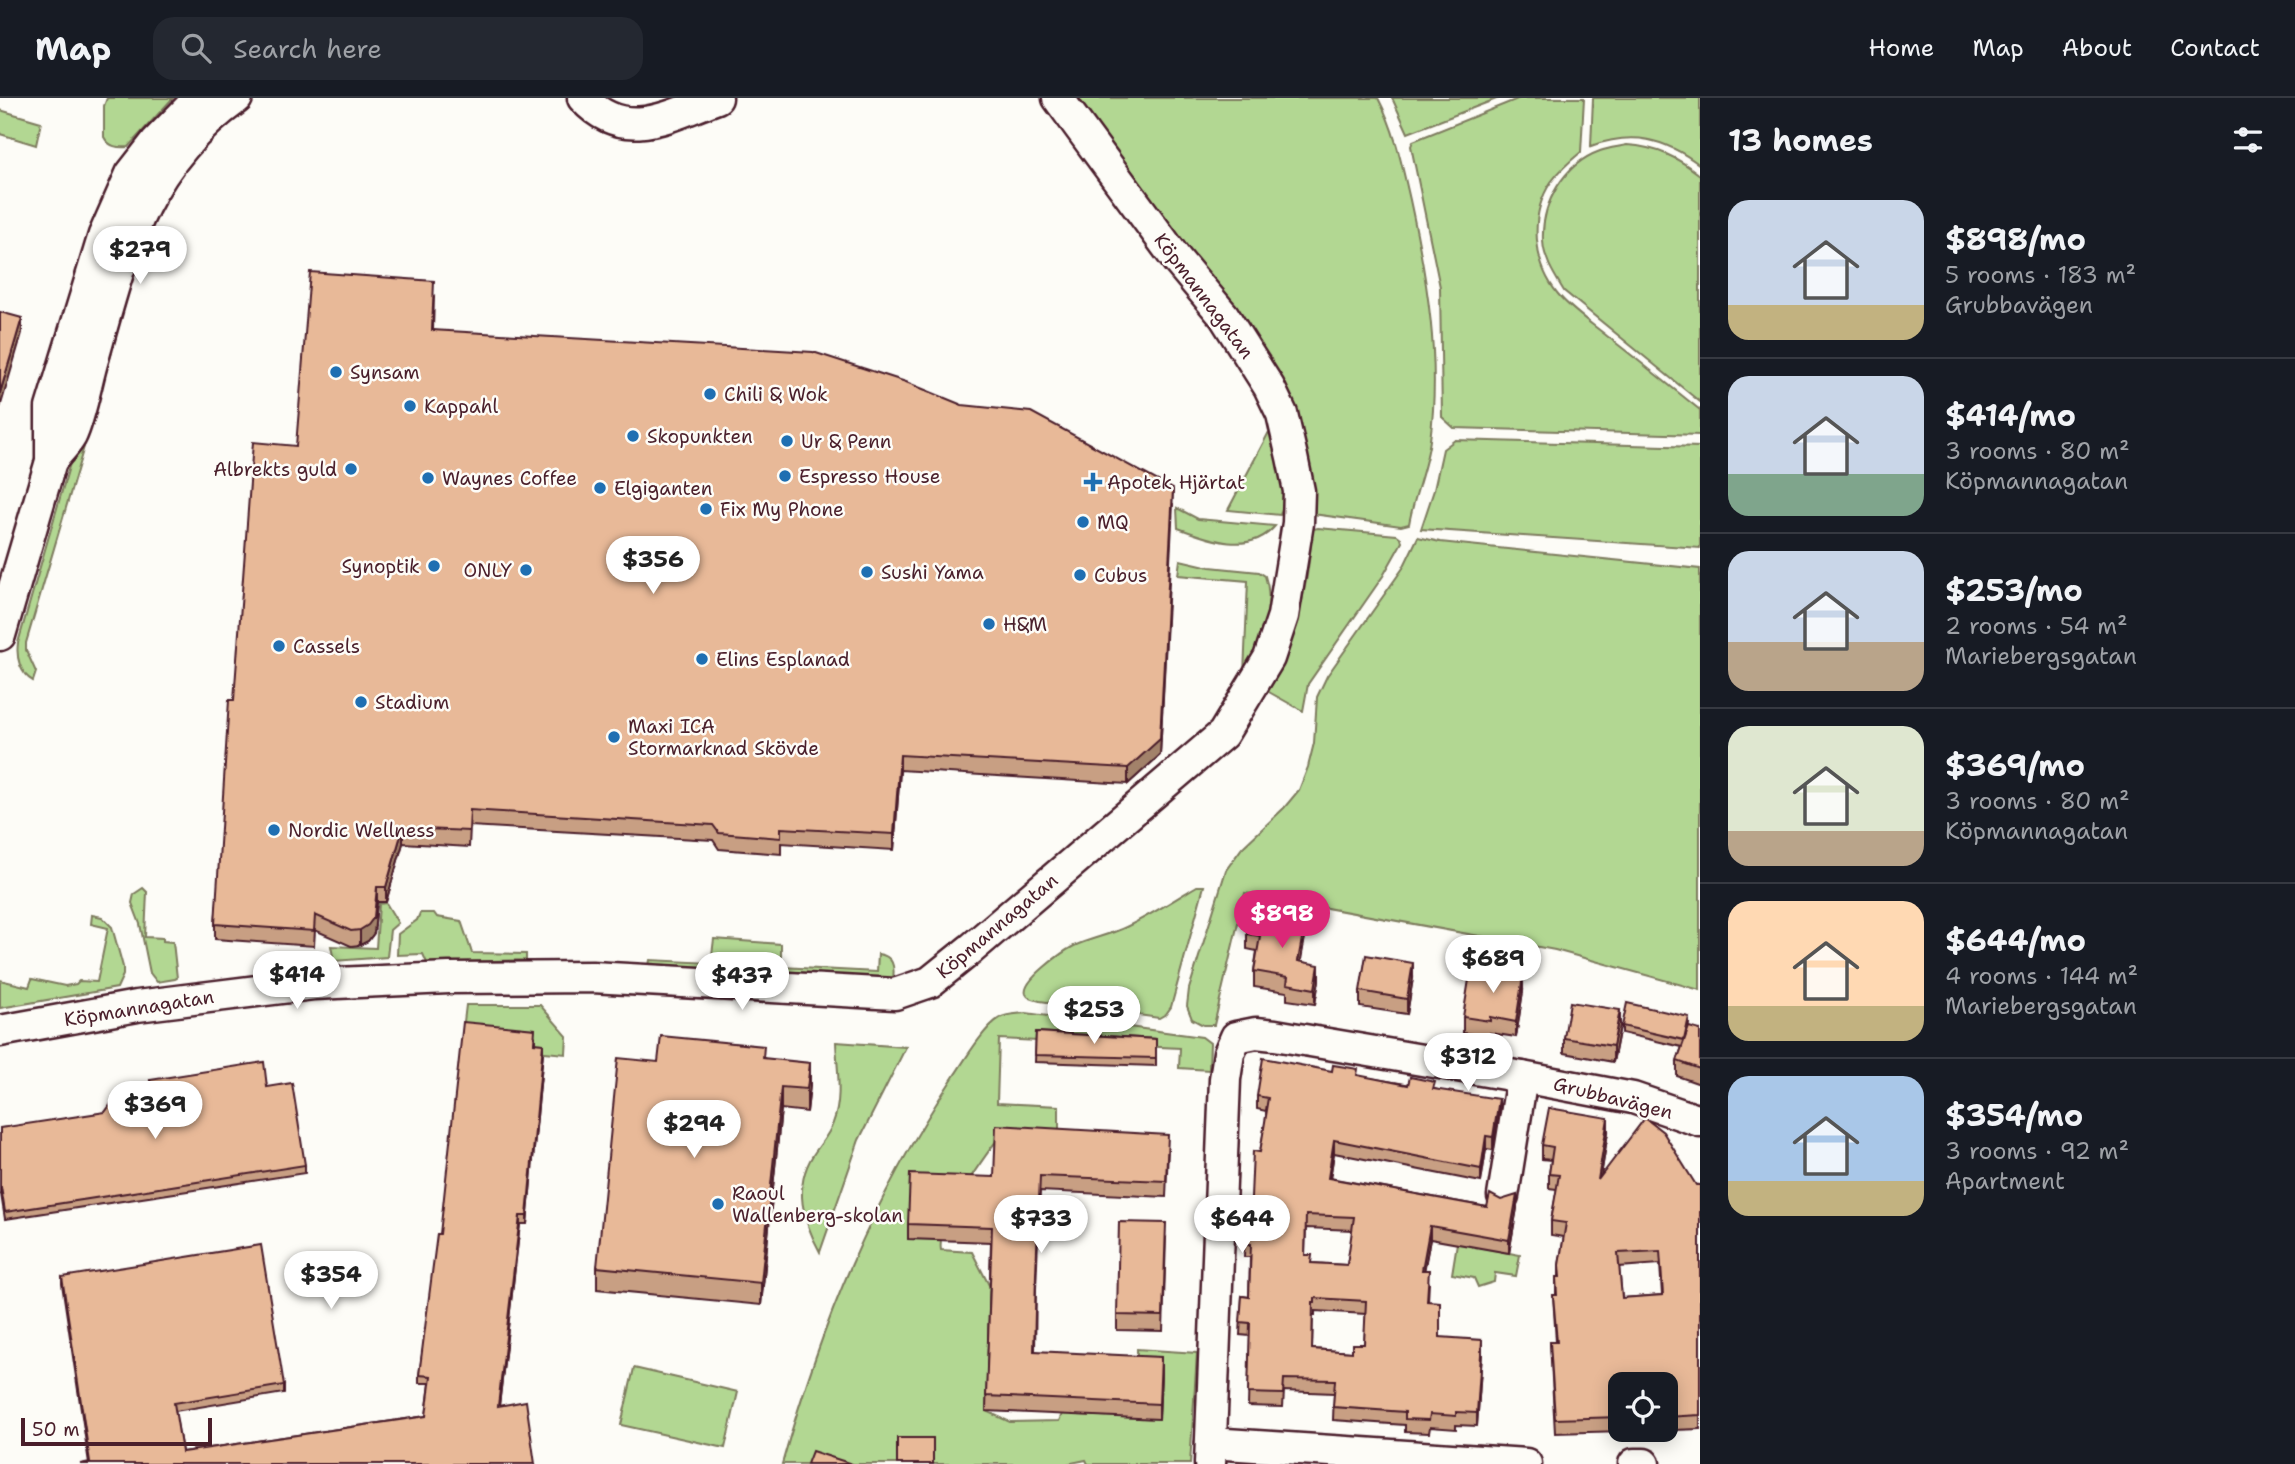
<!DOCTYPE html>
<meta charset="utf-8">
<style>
:root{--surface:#171b24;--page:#242831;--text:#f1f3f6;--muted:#9ea1a6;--line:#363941;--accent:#db2777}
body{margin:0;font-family:"Shantell Sans",sans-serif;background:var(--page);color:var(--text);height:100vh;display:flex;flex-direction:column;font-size:26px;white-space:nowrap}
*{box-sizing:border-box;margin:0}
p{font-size:23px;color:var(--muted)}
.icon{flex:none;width:38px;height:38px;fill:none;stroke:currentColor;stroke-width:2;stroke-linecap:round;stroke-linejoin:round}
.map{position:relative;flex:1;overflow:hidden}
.panel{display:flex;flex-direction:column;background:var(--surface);width:595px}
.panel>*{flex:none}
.fabs{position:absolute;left:1608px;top:1274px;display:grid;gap:14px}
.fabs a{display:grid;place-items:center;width:70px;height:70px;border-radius:14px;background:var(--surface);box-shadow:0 4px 18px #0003;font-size:35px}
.scale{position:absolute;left:21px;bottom:18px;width:191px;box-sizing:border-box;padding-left:7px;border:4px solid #4a1f2b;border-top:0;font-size:19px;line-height:24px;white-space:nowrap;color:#4a1f2b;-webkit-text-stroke:5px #fdfcf7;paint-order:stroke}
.price{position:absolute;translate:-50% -60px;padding:0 16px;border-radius:24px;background:#fff;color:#222;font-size:23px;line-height:46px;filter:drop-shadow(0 2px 4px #0008)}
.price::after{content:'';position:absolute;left:50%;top:42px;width:21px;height:16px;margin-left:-10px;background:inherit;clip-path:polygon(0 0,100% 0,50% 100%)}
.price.selected{background:var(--accent);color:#fff}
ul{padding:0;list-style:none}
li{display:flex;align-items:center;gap:21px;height:175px;padding:0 28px}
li+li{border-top:2px solid var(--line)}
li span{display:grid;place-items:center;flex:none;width:196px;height:140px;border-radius:21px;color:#555}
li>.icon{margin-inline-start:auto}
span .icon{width:84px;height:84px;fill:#fffc;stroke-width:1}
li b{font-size:30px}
h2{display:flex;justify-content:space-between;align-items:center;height:84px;padding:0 28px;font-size:30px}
header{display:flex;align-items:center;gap:42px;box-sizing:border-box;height:98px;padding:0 35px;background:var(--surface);border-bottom:2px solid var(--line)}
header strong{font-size:33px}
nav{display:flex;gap:38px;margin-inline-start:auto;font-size:24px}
.search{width:490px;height:63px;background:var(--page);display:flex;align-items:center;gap:18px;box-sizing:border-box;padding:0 24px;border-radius:21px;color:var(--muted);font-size:26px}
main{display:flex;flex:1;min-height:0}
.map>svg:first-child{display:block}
.green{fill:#b2d792;stroke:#7e7b5e;stroke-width:2}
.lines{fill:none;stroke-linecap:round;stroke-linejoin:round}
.minor-casing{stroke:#4a1f2b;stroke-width:35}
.minor{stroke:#fdfcf7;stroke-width:30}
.wall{fill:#c89f83;stroke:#4a1f2b;stroke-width:2;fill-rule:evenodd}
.shaded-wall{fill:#a2826a;stroke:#4a1f2b;stroke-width:2}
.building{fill:#e8b998;stroke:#4a1f2b;stroke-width:2;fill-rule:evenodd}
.poi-dot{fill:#1f6fb2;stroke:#fdfcf7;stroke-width:2.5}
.labels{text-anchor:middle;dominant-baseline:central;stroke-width:5;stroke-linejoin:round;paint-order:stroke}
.street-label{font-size:19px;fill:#4a1f2b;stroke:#fdfcf7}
.poi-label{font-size:19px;fill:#4a1f2b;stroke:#fdfcf7;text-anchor:start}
</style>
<header>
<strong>Map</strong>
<div class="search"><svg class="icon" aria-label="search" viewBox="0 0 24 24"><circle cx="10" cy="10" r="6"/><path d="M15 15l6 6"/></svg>Search here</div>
<nav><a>Home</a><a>Map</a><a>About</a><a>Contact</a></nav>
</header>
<main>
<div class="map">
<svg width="1700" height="1366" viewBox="0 0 1700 1366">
<rect width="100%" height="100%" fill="#fdfcf7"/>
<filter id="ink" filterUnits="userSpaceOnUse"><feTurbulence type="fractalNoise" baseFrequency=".0143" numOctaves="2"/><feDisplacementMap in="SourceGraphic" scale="14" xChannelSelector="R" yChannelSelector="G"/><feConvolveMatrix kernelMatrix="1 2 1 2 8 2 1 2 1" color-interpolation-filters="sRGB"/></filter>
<g filter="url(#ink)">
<g class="green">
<path d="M107 0H173L128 49C118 50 109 49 104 39V8Z"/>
<path d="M1072 0H1378C1395 32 1402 67 1410 102 1427 180 1441 263 1430 342 1426 371 1414 397 1409 426L1401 428 1313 416 1308 380 1208 176Z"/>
<polygon points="1392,0 1499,0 1408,35"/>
<path d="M1520 0H1584L1581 54C1570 63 1560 72 1551 84 1529 117 1533 166 1558 196 1571 212 1591 225 1607 238 1638 262 1669 287 1700 312V337L1454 330 1442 319 1440 189 1411 48 1413 43Z"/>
<path d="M1593 0H1700V67C1664 40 1633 33 1591 48Z"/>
<polygon points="0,12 41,24 36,47 0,36"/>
<path d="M1627 47C1657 49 1677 59 1700 77V304L1564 193C1555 178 1544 162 1543 143 1541 105 1564 66 1600 53 1608 50 1618 49 1627 47Z"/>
<path d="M103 251 112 254 26 545V552L36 574 33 583C20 576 16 559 18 545Z"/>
<path d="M1270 332C1279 359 1290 390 1280 417L1228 412Z"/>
<polygon points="1455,342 1700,349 1700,450 1421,431 1434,392 1443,351"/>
<path d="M1177 410 1198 421 1275 428C1250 458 1207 441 1178 430Z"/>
<path d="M1318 430 1397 437 1401 440 1402 444 1383 478 1308 586 1303 613 1267 593C1296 545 1308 489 1312 434L1313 431Z"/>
<polygon points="1418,439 1440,444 1700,471 1700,892 1555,852 1245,795 1214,927 1203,927 1192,921 1187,908 1189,891 1226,772 1242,750 1284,710 1299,692 1308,669 1314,645 1317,599 1327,578 1403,470"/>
<path d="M1180 462 1210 469 1259 474 1265 478C1276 509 1260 548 1244 576L1248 483 1178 477Z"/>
<path d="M1197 788H1204L1171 909 1166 916 1159 920 1040 903C1035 902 1028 901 1026 896 1021 883 1064 853 1074 848 1091 840 1110 837 1126 829 1151 817 1174 802 1197 788Z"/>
<polygon points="143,790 147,794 145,839 163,840 163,843 173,844 177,880 175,881 157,884 150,875 140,826 132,805 134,796"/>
<polygon points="386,805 398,825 390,832 387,859 334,863 331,848 376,850 379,806"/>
<polygon points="420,815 434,815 437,819 461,823 472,855 526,856 526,862 427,865 423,856 397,857 398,836 417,822"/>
<polygon points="92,817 102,819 112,829 123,869 123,877 117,890 0,910 0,882 29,889 32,881 65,888 76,886 79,883 97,884 108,830 91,826"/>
<path d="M714 841 781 846V869L877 874 878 856C893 858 895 868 893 881L649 867 650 862 711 865Z"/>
<polygon points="466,907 540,907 567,938 566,956 534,953 535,938 463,932"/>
<path d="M1026 915 1202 939 1210 945 1209 972 1179 970 1180 950 999 941 997 1005 1059 1008V1032L996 1043C979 1067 936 1124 941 1152L972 1154 990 1189 986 1313 1010 1324 1059 1323 1062 1316 1158 1321 1161 1275 1137 1273V1251L1197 1255 1190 1366H1088L1086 1362 1067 1366H782C822 1224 872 1102 954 978 964 963 985 928 1000 920 1006 916 1018 916 1026 915Z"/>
<path d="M836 944 906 949 859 1042 820 1154C803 1123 793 1089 813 1057 820 1046 829 1037 833 1025 843 1000 837 971 836 944Z"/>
<polygon points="1457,1145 1520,1157 1516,1178 1495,1175 1494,1184 1478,1189 1474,1180 1452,1176"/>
<polygon points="634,1270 738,1294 725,1350 621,1327"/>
</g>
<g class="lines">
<g class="minor-casing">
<g id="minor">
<path d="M583 0C624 45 669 18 717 0"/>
<path d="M51 363C57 355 66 347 71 338 80 320 87 281 93 261 123 154 142 68 237 0"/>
<polyline points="0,537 51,363 51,310 104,137 131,76 156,44 199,0"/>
<polyline points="0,933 137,908 314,886 449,880 592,879 895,896 930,884 971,851 1223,636 1269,560 1283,518 1298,425 1299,393 1292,359 1282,316 1269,289 1224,218 1177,162 1058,0"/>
<polyline points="1503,1098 1522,979"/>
<polyline points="1211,1345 1526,1366"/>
<polyline points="1210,1366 1225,981 1229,955 1236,939 1256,935 1275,937 1522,979 1633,1000 1700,1023"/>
<polyline points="1634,1366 1644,1366"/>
</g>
</g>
<use href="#minor" class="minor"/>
</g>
<g class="wall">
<polygon points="434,199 433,232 1173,406 1160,657 1128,686 900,672 894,752 781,745 781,756 719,751 713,742 470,728 469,749 403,745 386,804 377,804 374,835 368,843 360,847 351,848 315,832 314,848 215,841 215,826 234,602 296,348"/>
<polygon points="1247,836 1305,839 1300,864 1319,882 1315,906 1287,902 1287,894 1254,889 1254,873 1257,853 1247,851"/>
<polygon points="1413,880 1407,916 1360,909 1360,893"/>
<polygon points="1523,893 1516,939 1490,935 1490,938 1463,935 1463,919"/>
<polygon points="1689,926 1688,934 1700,932 1700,986 1677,978 1677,963 1682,949 1622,935 1622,928"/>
<polygon points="1620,928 1613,964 1564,955 1564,940"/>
<polygon points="1036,934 1156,941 1156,968 1035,964"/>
<polygon points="535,938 535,945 543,954 527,1126 520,1126 499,1308 535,1366 89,1365 62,1186 62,1179 284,1287 284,1295 175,1313 182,1354 426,1318 430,1285 419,1285 419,1277 440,1136"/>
<polygon points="764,960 810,987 807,1014 781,1011 761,1207 597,1191 597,1169 658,964"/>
<path d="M1358 978 1435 991 1499 1014 1493 1052 1486 1051 1481 1084 1334 1055 1330 1080 1487 1109 1501 1102 1517 1110 1509 1155 1430 1141 1424 1172 1429 1185 1428 1203 1440 1239 1482 1255 1477 1328 1456 1327V1331L1430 1329 1429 1335 1405 1334V1327L1333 1322 1334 1295 1284 1293 1283 1309 1248 1308 1250 1238 1240 1237 1242 1198 1249 1199 1250 1159H1244L1245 1121 1250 1122 1260 1054 1266 1021V1013L1257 1011V998ZM1306 1130 1353 1132 1347 1167 1311 1165 1305 1157ZM1315 1213 1366 1216 1364 1246 1352 1254 1312 1251 1313 1217H1315Z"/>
<polygon points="150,982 267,989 305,1067 305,1075 5,1121 1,1096 0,1096 0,1030 153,1018"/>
<path d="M1608 1034 1601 1078 1700 1087V1331L1648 1333V1340H1623V1333L1555 1335 1550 1244H1556L1553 1197H1556V1179H1559V1167L1564 1139 1551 1137V1123L1557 1091 1549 1090V1076L1551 1062 1542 1061V1047ZM1660 1166 1662 1197 1622 1200 1619 1169ZM1620 1286H1666V1332H1620Z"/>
<polygon points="1168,1052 1166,1099 1040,1093 1036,1191 1035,1253 1161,1274 1159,1321 986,1313 991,1144 908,1141 908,1126 994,1079"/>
<polygon points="1166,1141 1163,1233 1117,1232 1117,1217"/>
</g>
<g class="shaded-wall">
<polygon points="22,220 22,235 0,310 0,295"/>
<polygon points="1173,391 1160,657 1128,686 1128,670"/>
<polygon points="900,657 900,672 894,752 894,736"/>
<polygon points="403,730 403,745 386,804 386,789"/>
<polygon points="377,789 377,804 374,835 368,843 360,847 360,832"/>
<polygon points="1305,824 1305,839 1298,879 1298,863"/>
<polygon points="1413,865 1413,880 1407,916 1407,901"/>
<polygon points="1319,867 1319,882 1315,906 1315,891"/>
<polygon points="1523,878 1523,893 1516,939 1516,924"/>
<polygon points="1620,912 1620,928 1613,964 1613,948"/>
<polygon points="543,946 543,954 527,1126 527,1118"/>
<polygon points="810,965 810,987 807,1014 807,991"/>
<polygon points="781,989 781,1011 761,1207 761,1185"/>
<polygon points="1499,1001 1499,1014 1493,1052 1493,1039"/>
<polygon points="1608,1020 1608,1034 1598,1096 1598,1082"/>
<polygon points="1486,1038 1486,1051 1481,1084 1481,1071"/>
<polygon points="1334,1042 1334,1055 1328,1093 1328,1080"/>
<polygon points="1517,1097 1517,1110 1509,1155 1509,1142"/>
<polygon points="520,1118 520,1126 498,1316 498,1308"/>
<polygon points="1430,1128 1430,1141 1422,1185 1422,1172"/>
<polygon points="1482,1242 1482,1255 1477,1328 1477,1315"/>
<polygon points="1161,1259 1161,1274 1159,1321 1159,1306"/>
</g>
<g class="building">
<polygon points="310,174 434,183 432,232 813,254 906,284 962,307 1031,314 1173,391 1160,641 1128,670 900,657 894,736 781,730 781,740 719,735 713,727 470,712 469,733 403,730 386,789 377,789 374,819 368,827 360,832 351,833 315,817 314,833 215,826 229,602 234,602 253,344 296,348"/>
<polygon points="0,214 22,220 0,295"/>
<polygon points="1251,815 1305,824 1298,863 1319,867 1315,891 1287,886 1288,879 1254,873 1260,838 1247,836"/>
<polygon points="1366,857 1413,865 1407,901 1360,893"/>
<polygon points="1471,869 1523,878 1516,924 1490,919 1490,923 1463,919"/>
<polygon points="1570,904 1620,912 1613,948 1564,940"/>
<polygon points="1627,905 1689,919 1684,942 1622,928"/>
<polygon points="463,924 535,931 534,945 543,946 527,1118 520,1118 498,1308 526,1303 535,1366 80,1366 90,1364 62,1179 261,1147 284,1287 174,1305 182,1354 426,1318 431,1278 419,1277 437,1136 440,1136"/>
<polygon points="1689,929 1700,932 1700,971 1677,963"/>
<polygon points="1036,934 1156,941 1156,960 1035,957"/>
<polygon points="661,938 764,948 763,960 810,965 807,991 781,989 761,1185 597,1169 618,960 658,964"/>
<path d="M1263 960 1332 973 1333 967 1358 971 1357 977 1408 987 1410 979 1435 984 1433 991 1499 1001 1493 1039 1486 1038 1481 1071 1334 1042 1328 1080 1487 1109 1490 1096 1501 1102 1517 1097 1509 1142 1430 1128 1422 1172H1429L1427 1203 1440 1204V1239L1482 1242 1477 1315 1456 1314V1318L1430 1316 1429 1322 1405 1321V1314L1333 1309 1335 1282 1284 1281 1283 1296 1248 1295 1250 1225 1240 1224 1242 1198 1249 1199 1251 1146H1244L1245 1121 1250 1122 1253 1053 1260 1054 1267 1012H1266L1268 1000 1257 998ZM1306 1117 1354 1119 1347 1167 1311 1165 1312 1157H1305ZM1315 1200 1366 1203 1364 1246H1352V1254L1312 1251 1313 1204H1315Z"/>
<polygon points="264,964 267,989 292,985 305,1067 5,1114 1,1089 0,1089 0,1030 105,1014 119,995 154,1019 150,982"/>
<path d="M1549 1010 1608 1020 1598 1082 1645 1020 1663 1034 1696 1087H1700V1317L1666 1319V1286H1620V1319L1555 1321 1550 1244H1557L1553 1197H1557L1556 1179H1560L1559 1167 1566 1125 1551 1123 1559 1077 1549 1076 1553 1049 1542 1047ZM1660 1153 1663 1197 1622 1200 1618 1155Z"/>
<polygon points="996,1027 1168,1037 1166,1083 1040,1078 1036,1175 1034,1253 1161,1259 1159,1306 986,1298 992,1129 908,1126 910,1076 994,1079"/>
<polygon points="1119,1124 1166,1125 1163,1218 1117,1217"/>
<rect x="897" y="1340" width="36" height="26"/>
<polygon points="812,1353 852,1366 807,1366"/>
</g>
</g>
<g class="poi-dot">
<circle cx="336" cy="274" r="7"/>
<circle cx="710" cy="296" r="7"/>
<circle cx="410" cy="308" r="7"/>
<circle cx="633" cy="338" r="7"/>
<circle cx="787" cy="343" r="7"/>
<circle cx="351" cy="371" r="7"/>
<circle cx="785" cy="378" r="7"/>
<circle cx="428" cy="380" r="7"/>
<path d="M1089.5 373.5h7v7h7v7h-7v7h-7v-7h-7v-7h7z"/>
<circle cx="600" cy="390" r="7"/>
<circle cx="706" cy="411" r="7"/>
<circle cx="1083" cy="424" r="7"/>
<circle cx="434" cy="468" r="7"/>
<circle cx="526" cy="472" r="7"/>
<circle cx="867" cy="474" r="7"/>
<circle cx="1080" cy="477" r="7"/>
<circle cx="989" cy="526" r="7"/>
<circle cx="279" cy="548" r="7"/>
<circle cx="702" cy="561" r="7"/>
<circle cx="361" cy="604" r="7"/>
<circle cx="614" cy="639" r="7"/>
<circle cx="274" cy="732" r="7"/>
<circle cx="718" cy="1106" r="7"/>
</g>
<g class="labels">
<g class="street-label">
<text transform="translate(1204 198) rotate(53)">Köpmannagatan</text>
<text transform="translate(997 828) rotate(-40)">Köpmannagatan</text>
<text transform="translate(139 910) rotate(-9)">Köpmannagatan</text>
<text transform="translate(1613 1000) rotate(14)">Grubbavägen</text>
</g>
<g class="poi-label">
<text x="350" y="274">Synsam</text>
<text x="724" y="296">Chili &amp; Wok</text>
<text x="424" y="308">Kappahl</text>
<text x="647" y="338">Skopunkten</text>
<text x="801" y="343">Ur &amp; Penn</text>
<text x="337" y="371" text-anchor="end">Albrekts guld</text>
<text x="799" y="378">Espresso House</text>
<text x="442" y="380">Waynes Coffee</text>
<text x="1107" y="384">Apotek Hjärtat</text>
<text x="614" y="390">Elgiganten</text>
<text x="720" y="411">Fix My Phone</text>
<text x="1097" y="424">MQ</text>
<text x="420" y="468" text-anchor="end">Synoptik</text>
<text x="512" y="472" text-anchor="end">ONLY</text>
<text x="881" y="474">Sushi Yama</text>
<text x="1094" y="477">Cubus</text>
<text x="1003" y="526">H&amp;M</text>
<text x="293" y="548">Cassels</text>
<text x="716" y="561">Elins Esplanad</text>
<text x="375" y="604">Stadium</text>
<text x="628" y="628">Maxi ICA<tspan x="628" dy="22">Stormarknad Skövde</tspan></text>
<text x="288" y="732">Nordic Wellness</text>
<text x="732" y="1095">Raoul<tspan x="732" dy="22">Wallenberg-skolan</tspan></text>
</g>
</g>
</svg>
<div class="fabs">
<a><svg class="icon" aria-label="locate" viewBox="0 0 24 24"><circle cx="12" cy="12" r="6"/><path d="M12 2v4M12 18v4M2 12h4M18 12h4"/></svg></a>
</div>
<div class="scale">50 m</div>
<b class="price" style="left:140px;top:188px">$279</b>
<b class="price" style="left:653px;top:498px">$356</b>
<b class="price selected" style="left:1282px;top:852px">$898</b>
<b class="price" style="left:1493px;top:897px">$689</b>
<b class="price" style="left:297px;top:913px">$414</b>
<b class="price" style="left:742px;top:914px">$437</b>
<b class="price" style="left:1094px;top:948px">$253</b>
<b class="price" style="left:1468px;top:995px">$312</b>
<b class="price" style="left:155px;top:1043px">$369</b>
<b class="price" style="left:694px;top:1062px">$294</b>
<b class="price" style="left:1041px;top:1157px">$733</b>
<b class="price" style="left:1242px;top:1157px">$644</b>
<b class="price" style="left:331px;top:1213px">$354</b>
</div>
<section class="panel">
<h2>13 homes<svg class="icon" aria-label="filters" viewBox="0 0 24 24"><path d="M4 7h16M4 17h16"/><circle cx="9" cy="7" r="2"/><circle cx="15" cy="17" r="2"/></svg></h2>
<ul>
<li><span style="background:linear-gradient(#c9d6e8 75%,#c2b280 0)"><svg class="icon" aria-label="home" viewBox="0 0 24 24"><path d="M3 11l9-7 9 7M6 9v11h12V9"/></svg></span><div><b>$898/mo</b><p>5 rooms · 183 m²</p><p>Grubbavägen</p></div></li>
<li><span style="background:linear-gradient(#c9d6e8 70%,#7fa58c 0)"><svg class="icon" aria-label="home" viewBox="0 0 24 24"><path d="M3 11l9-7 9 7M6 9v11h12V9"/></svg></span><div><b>$414/mo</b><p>3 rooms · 80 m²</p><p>Köpmannagatan</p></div></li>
<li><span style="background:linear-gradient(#c9d6e8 65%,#b9a48a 0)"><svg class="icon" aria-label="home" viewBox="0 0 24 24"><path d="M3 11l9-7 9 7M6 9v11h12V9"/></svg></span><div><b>$253/mo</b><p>2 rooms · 54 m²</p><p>Mariebergsgatan</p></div></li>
<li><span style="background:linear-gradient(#dfe7d0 75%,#b9a48a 0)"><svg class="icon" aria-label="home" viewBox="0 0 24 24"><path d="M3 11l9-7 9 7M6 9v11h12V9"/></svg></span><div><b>$369/mo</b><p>3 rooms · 80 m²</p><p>Köpmannagatan</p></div></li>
<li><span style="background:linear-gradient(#ffd9b3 75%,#c2b280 0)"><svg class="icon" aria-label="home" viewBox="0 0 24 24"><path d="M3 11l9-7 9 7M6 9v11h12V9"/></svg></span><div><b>$644/mo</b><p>4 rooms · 144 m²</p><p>Mariebergsgatan</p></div></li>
<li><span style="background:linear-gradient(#a9c7e8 75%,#c2b280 0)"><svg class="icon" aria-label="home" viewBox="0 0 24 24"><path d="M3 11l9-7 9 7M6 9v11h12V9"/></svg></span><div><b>$354/mo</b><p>3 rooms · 92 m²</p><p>Apartment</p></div></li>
</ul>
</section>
</main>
